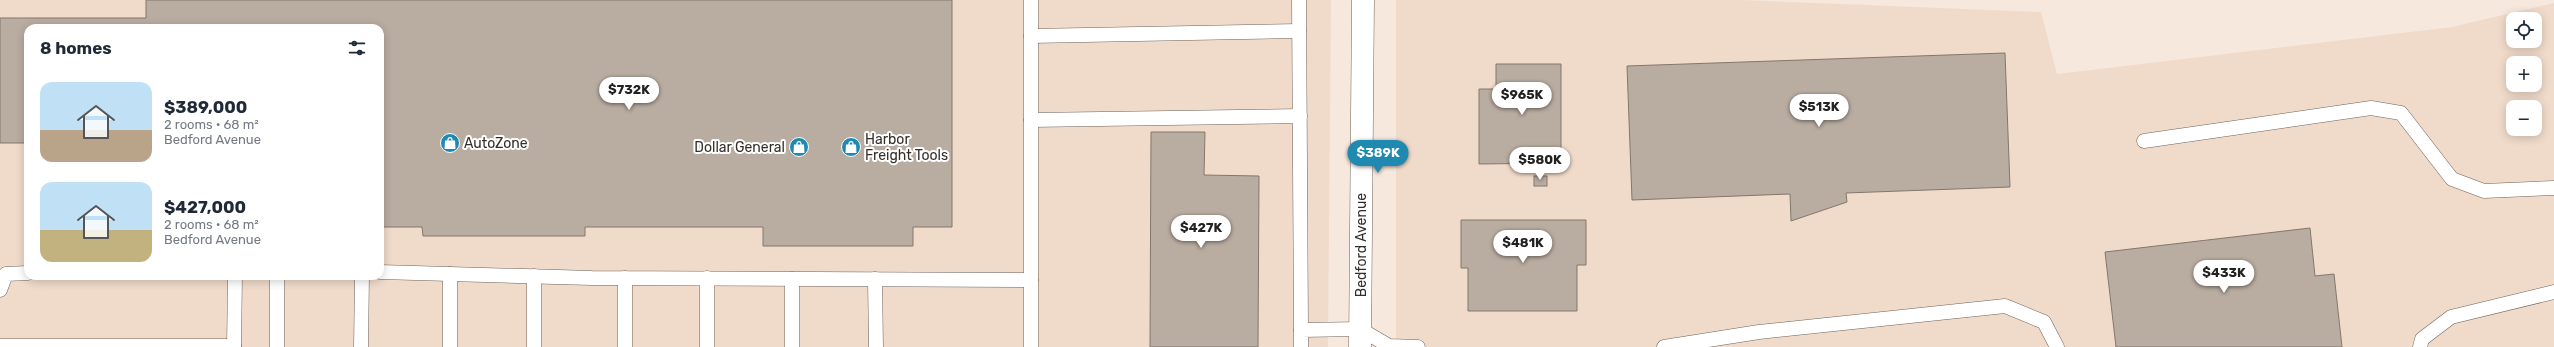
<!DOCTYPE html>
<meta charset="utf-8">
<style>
:root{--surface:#fff;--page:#f2f2f3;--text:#1f2937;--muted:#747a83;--accent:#1e8ab1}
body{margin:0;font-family:Rubik,sans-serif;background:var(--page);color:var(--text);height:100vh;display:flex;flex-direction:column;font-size:15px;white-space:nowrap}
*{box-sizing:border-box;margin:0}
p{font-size:13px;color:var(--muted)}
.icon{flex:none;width:22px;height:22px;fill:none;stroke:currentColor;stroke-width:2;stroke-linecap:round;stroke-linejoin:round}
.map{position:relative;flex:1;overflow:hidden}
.side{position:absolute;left:24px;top:24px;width:360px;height:256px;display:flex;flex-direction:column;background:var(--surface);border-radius:12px;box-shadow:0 2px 10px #0003}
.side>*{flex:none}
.fabs{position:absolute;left:2506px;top:12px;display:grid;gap:8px}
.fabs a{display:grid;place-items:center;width:36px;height:36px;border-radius:8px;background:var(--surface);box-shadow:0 2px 10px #0003;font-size:20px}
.price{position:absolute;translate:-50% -34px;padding:0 9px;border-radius:14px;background:#fff;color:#222;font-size:13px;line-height:26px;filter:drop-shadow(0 1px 2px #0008)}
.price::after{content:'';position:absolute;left:50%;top:24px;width:12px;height:9px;margin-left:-6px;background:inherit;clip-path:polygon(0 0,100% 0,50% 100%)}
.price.active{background:var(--accent);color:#fff}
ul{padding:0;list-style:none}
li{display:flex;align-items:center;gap:12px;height:100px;padding:0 16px}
li span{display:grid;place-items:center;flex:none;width:112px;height:80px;border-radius:12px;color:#555}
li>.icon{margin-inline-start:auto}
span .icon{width:48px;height:48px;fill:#fffc;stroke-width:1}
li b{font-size:17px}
h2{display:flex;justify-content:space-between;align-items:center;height:48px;padding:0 16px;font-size:17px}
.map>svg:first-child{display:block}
.built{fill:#f0dbcb;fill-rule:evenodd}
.building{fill:#b9aca1;stroke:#83776c}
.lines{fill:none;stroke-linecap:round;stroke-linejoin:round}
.lane-casing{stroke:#6f6359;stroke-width:15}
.street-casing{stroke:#6f6359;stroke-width:23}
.lane{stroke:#fff;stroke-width:14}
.street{stroke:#fff;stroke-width:22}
.labels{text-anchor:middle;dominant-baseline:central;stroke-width:4;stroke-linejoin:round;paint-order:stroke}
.poi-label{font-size:14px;fill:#342e2a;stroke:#fff;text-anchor:start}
.street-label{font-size:14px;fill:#342e2a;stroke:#fff}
</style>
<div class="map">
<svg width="2554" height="347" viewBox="0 0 2554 347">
<rect width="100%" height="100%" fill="#f7e8dd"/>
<g class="built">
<path d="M0 0H1331L1328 347H0ZM28 28H380V276H28Z"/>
<path d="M1396 0H1743L2041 12 2057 74 2452 27 2554 3V347H1396ZM2513 19H2535V41H2513ZM2513 63H2535V85H2513ZM2513 107H2535V129H2513Z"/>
</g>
<g class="building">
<polygon points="146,0 952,0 952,227 913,227 913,246 763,246 763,227 585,227 585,236 423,236 422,227 380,227 380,28 28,28 28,143 0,143 0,18 146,18"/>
<polygon points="2005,53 2010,187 1846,193 1847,202 1791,221 1790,194 1632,200 1627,66"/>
<polygon points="1496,64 1561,64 1561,163 1479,164 1479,89 1496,89"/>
<polygon points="1151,132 1205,132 1204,175 1259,176 1258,347 1150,347"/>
<rect x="1534" y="176" width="13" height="10"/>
<polygon points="1461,220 1586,220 1586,265 1577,265 1577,311 1468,311 1468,268 1461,268"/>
<polygon points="2310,228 2315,276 2334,274 2342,347 2116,347 2105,252"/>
</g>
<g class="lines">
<g class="lane-casing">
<g id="lane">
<polyline points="1299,0 1301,330"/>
<polyline points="1031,36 1299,31"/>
<polyline points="1031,120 1300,116"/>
<polyline points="2144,141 2371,108 2401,113 2452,179 2484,191 2554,188"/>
<polyline points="380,272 592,278 1031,280"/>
<polyline points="534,276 534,347"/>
<polyline points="707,278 707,347"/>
<polyline points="792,279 792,347"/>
<polyline points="875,279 876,347"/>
<polyline points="0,290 6,274 28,273"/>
<polyline points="0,346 234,346"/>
<polyline points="234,347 235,276"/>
<polyline points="277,347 277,276"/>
<polyline points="361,347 362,276"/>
<polyline points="450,347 450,274"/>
<polyline points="625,347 625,278"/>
<polyline points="1031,347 1031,0"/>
<polyline points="1301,347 1301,330 1360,329 1389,346 1418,347"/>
<polyline points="1664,347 1759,332 2005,306 2044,322 2057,347"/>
<polyline points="2420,347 2422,339 2451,317 2554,292"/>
</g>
</g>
<g class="street-casing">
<polyline id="street" points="1360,347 1363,0"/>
</g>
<use href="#lane" class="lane"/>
<use href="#street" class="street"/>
</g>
<defs>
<g id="shop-disc" transform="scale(1)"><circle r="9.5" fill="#1e8ab1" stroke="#fff"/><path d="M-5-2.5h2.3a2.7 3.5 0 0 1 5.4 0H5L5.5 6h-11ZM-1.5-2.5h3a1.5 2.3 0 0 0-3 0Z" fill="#fff"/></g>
</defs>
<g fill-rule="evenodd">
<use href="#shop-disc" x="450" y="143"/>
<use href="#shop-disc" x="799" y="147"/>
<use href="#shop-disc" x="851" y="147"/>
</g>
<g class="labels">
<g class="poi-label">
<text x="865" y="139">Harbor<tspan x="865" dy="16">Freight Tools</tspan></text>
<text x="464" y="143">AutoZone</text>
<text x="785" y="147" text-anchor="end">Dollar General</text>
</g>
<g class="street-label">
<text transform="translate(1361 245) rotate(-90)">Bedford Avenue</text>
</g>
</g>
</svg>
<div class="fabs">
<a><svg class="icon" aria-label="locate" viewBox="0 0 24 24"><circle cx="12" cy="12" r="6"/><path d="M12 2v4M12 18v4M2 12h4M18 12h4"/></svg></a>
<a>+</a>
<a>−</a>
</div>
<b class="price" style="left:629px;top:111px">$732K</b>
<b class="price" style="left:1522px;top:116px">$965K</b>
<b class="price" style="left:1819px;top:128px">$513K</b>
<b class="price active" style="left:1378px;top:174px">$389K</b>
<b class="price" style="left:1540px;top:181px">$580K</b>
<b class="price" style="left:1201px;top:249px">$427K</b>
<b class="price" style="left:1523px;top:264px">$481K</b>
<b class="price" style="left:2224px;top:294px">$433K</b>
<section class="side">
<h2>8 homes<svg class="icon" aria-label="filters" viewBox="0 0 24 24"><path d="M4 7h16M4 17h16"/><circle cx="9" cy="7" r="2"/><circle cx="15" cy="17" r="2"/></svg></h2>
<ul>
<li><span style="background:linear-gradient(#bfe0f5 60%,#b9a48a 0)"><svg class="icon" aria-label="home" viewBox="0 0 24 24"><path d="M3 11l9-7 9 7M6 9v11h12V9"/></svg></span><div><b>$389,000</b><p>2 rooms · 68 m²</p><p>Bedford Avenue</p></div></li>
<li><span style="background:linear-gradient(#bfe0f5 60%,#c2b280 0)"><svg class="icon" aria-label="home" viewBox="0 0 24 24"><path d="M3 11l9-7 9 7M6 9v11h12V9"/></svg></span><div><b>$427,000</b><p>2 rooms · 68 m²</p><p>Bedford Avenue</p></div></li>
</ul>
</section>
</div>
